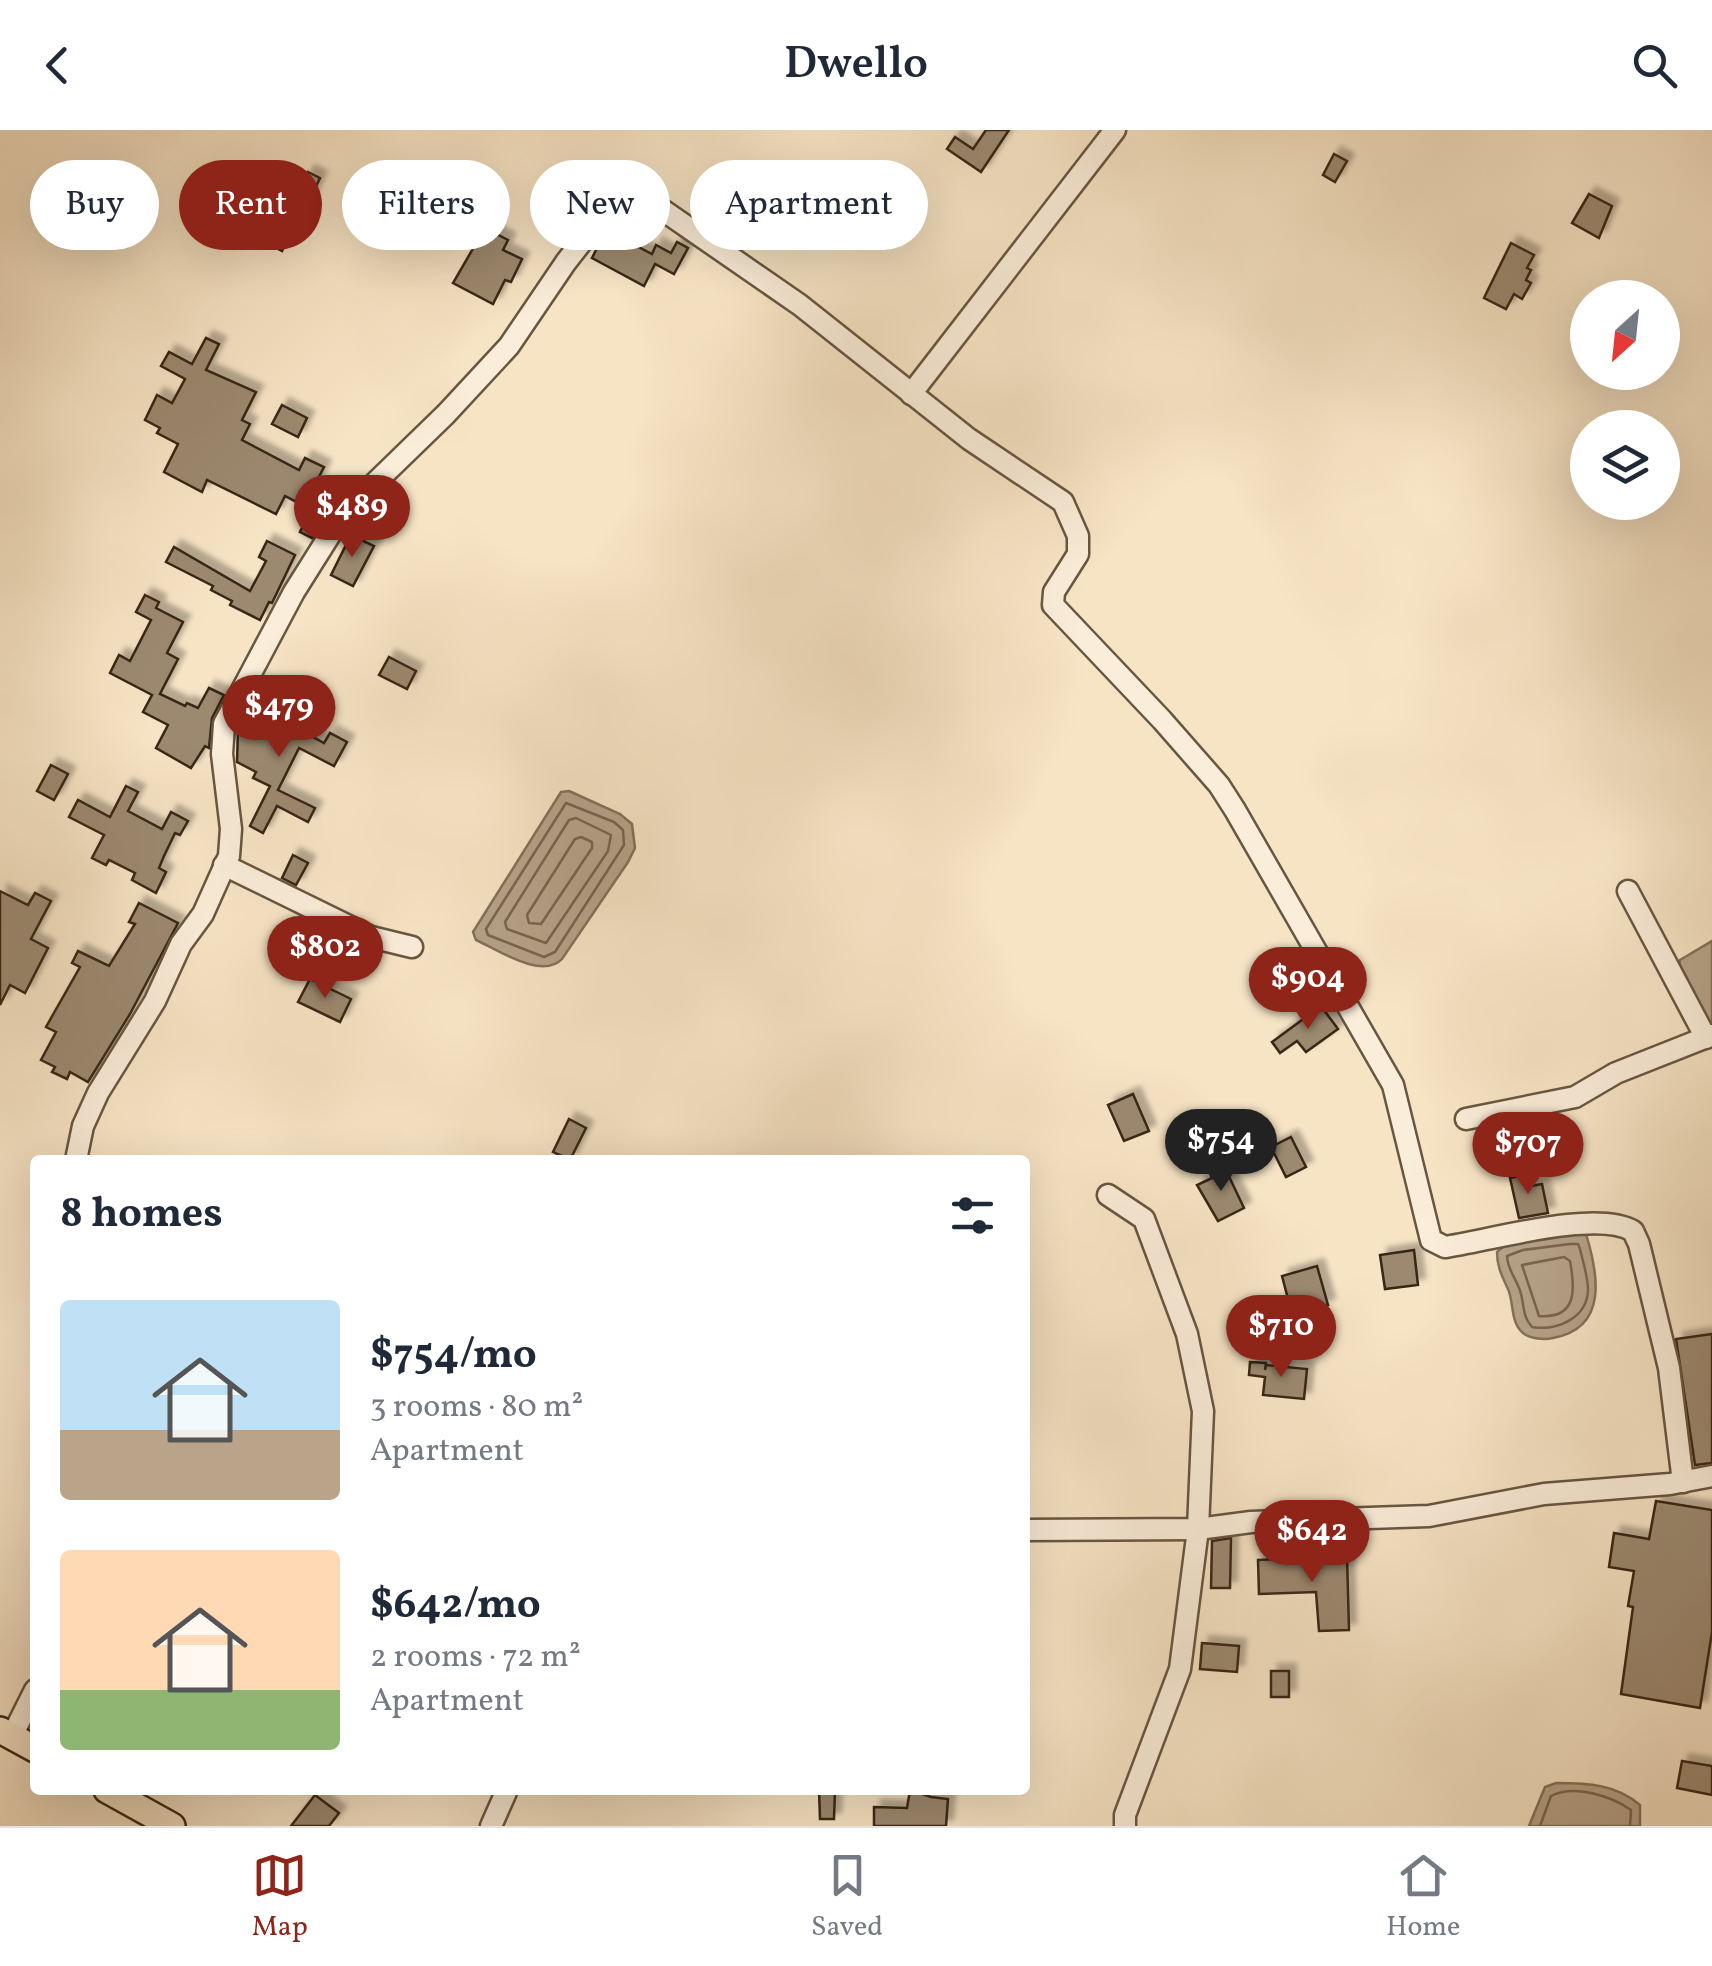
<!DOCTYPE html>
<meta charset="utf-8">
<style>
:root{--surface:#fff;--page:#f6f6f7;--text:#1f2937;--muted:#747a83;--line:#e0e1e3;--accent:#8f2418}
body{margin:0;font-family:Vollkorn,serif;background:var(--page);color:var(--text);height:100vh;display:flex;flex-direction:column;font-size:38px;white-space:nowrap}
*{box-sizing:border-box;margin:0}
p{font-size:32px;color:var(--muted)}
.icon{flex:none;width:55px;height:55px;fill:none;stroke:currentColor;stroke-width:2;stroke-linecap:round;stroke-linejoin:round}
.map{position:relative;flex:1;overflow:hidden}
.side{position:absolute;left:30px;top:1025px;width:1000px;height:640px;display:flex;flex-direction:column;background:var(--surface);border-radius:10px;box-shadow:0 10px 40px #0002}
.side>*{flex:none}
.guide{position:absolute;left:30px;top:30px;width:1000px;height:90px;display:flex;gap:20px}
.needle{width:65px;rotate:207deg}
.buttons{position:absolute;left:1570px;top:150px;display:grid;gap:20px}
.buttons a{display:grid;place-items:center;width:110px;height:110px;border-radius:50%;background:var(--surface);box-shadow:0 10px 40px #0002;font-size:50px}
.price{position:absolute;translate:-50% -85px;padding:0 22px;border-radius:35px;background:var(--accent);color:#fff;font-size:32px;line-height:65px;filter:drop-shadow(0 2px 5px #0008)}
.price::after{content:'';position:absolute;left:50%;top:60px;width:30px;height:22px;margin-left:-15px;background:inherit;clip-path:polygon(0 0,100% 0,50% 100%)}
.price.selected{background:#222;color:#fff}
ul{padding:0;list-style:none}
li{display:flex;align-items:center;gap:30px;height:250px;padding:0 30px}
li span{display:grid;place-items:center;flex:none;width:280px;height:200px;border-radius:10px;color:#555}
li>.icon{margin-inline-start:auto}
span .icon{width:120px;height:120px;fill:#fffc;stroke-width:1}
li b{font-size:42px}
h2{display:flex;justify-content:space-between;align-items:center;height:120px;padding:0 30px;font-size:42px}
.chip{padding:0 35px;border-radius:45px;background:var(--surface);box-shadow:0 10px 40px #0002;font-size:35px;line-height:90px}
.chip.selected{background:var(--accent);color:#fff}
header{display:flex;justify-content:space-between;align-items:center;height:130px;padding:0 30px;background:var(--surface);font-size:45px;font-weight:600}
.tab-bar{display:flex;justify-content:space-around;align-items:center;height:140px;border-top:2px solid var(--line);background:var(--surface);font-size:28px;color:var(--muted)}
.tab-bar a{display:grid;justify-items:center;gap:5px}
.tab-bar .selected{color:var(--accent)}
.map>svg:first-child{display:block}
.water{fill:#b6a389;stroke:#84715a;stroke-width:2.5}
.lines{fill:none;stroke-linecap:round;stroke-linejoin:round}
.shore{stroke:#78644e;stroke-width:2.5}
.building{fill:#9c8970;stroke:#392614;stroke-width:2.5;filter:url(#shadow)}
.minor-casing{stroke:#685640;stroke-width:25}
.major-casing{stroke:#392614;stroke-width:30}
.minor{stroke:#faedd9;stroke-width:20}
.major{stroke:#f7e4c5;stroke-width:25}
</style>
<header><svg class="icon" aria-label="back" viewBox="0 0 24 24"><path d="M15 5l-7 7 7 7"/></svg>Dwello<svg class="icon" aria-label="search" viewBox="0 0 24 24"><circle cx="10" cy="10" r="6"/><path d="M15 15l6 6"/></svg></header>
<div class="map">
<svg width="1712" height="1696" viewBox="0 0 1712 1696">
<defs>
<filter id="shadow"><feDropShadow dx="7" dy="-7" stdDeviation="2.5" flood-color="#0004"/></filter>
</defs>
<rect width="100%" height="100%" fill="#f7e4c5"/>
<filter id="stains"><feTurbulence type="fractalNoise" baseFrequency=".002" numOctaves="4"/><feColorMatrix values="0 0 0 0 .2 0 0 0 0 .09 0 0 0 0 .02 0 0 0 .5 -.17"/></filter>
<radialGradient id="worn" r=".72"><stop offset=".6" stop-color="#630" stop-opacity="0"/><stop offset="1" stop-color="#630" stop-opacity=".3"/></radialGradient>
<g class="water">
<path d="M569 661 620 684 632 694 635 718 628 732 562 829C542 850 498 820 476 810L473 802 561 662Z"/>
<polygon points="1712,811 1712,897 1679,837 1680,830"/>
<path d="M1570 1104H1586C1598 1143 1609 1198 1553 1208 1545 1210 1530 1209 1523 1203 1510 1192 1514 1172 1508 1159 1502 1146 1497 1137 1497 1122L1506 1114Z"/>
<path d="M1556 1653C1587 1653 1616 1654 1640 1675V1696H1529L1545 1657Z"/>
</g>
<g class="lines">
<g class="shore">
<polygon points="566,673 614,692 623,700 624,715 555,822 544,827 488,805 486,799"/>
<polygon points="576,688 611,705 608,721 546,813 507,799 505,792 569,690"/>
<polygon points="581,707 592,712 592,718 541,794 529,793 527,785 575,709"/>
<path d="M1570 1114H1578L1580 1119C1583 1132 1588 1147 1588 1160 1587 1189 1556 1201 1532 1197 1521 1185 1525 1172 1519 1158 1514 1145 1508 1140 1507 1126L1523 1120Z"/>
<path d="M1564 1127 1570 1131C1575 1158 1578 1189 1539 1186L1522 1135Z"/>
<path d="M1540 1696 1551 1666C1574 1654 1611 1666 1631 1680L1630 1696"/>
</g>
</g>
<g class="building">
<polygon points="986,0 1009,0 981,42 947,19 955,7 973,19"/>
<polygon points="1334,24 1347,31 1335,52 1323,45"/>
<polygon points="308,42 320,48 309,71 296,65"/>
<polygon points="1589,64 1612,76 1599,108 1572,93"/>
<polygon points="249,80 291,102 282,121 240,99"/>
<polygon points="485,98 508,110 503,120 522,129 511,152 505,150 493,174 453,153"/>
<polygon points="602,108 621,117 625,110 652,124 656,115 671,123 677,112 688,118 674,144 655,134 644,156 592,128"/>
<polygon points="1511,113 1534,125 1527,138 1531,140 1526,150 1531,153 1522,169 1514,164 1506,179 1484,168"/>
<polygon points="206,208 219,214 206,240 256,262 242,290 250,294 242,310 299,340 305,328 324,337 304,376 285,366 276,384 207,350 202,362 164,342 178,314 157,303 160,298 145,290 157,265 172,273 185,249 161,236 169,222 192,234"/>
<polygon points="282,275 307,288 298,307 272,294"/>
<polygon points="310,381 324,388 312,408 300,402"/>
<polygon points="351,405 374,416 353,456 331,445"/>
<polygon points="267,411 295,425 272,473 269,472 260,490 230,475 232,471 211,460 213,456 166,432 174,417 250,461 266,431 259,427"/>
<polygon points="145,465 159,472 156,478 183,492 167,523 178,529 160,564 185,576 187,573 198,578 209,558 224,565 212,588 209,618 205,616 191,638 156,618 168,595 143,582 152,565 110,543 119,525 130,531 151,490 136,482"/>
<polygon points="389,527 416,541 407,559 379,545"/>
<polygon points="249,576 267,585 268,582 324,613 330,603 347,612 334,636 299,618 278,660 315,678 308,692 277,676 263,703 250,696 270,656 253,648 256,642 237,632 238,598"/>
<polygon points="51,635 68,644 54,670 37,661"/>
<polygon points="126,656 138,662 128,681 162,699 171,682 188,691 180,705 175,703 164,726 159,738 166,742 156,763 132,750 135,743 109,730 106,735 92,728 104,705 69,687 78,670 110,687"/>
<polygon points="293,725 308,733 296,755 282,748"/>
<polygon points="0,761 28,775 35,763 51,771 31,809 48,818 25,863 10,855 0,875"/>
<polygon points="139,773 178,793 130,884 88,952 70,942 67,949 52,942 55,937 41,930 56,902 46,897 80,837 72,833 78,821 109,836 135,794 129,792"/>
<polygon points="310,849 351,869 340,892 298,872"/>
<polygon points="1321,876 1338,899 1306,922 1297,911 1280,923 1272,912"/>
<polygon points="1133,964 1149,1001 1124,1011 1108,975"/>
<polygon points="569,989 586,998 570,1030 553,1022"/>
<polygon points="1291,1007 1306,1037 1286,1047 1271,1017"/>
<polygon points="1224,1036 1244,1078 1218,1091 1197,1055 1212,1048 1210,1043"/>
<polygon points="1529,1044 1531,1056 1542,1054 1548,1083 1519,1088 1510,1048"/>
<polygon points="1414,1120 1418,1155 1385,1159 1380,1125"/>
<polygon points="1317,1136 1328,1175 1292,1184 1282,1146"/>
<polygon points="1712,1204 1712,1333 1695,1335 1676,1209"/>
<polygon points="1250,1232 1266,1233 1265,1240 1266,1235 1307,1239 1304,1269 1263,1265 1265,1247 1249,1245"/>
<polygon points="1656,1371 1712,1380 1712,1502 1700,1578 1621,1564 1633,1477 1628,1476 1634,1441 1609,1437 1614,1403 1649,1409"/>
<polygon points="1231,1408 1230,1458 1211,1458 1212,1411"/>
<polygon points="1347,1426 1349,1500 1319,1501 1316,1462 1259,1464 1258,1430"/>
<polygon points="1202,1513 1239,1516 1237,1542 1200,1539"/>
<rect x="1271" y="1541" width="18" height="26"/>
<polygon points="1682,1631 1712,1636 1712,1665 1677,1658"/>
<polygon points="819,1660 835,1660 834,1689 820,1689"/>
<polygon points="910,1660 923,1660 922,1664 931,1667 948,1669 946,1696 874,1696 874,1677 907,1678"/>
<polygon points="315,1665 339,1683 329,1696 291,1696"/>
</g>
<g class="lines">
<g class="minor-casing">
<g id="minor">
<polyline points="911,264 1115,0"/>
<polyline points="224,735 371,807 412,817"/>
<polyline points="1628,761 1706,908"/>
<polyline points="1466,989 1575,967 1616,943 1712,905"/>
<path d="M76 1030 83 996 98 963 155 871 181 814 203 784 229 726 231 699 222 624 224 594 294 462 343 384 446 284 509 216 566 132 617 67 631 62 641 65 800 175 969 309 1063 372 1078 406V424L1054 462 1053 475 1162 590 1219 655 1235 680 1393 955 1431 1110 1445 1117C1488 1111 1596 1079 1633 1101L1639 1114 1669 1238 1683 1352"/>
<polyline points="1108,1065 1144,1089 1187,1204 1203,1281 1198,1399 1180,1539 1125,1685 1125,1696"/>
<polyline points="1025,1400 1198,1399 1251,1392 1429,1386 1544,1364 1670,1354 1712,1346"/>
<polyline points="12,1606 35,1560"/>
<polyline points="491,1696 507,1660"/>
</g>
</g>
<g class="major-casing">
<g id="major">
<polyline points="0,1600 35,1619"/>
<polyline points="107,1660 172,1696"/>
</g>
</g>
<use href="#minor" class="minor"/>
<use href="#major" class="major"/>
</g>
<rect width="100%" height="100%" filter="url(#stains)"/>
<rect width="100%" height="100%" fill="url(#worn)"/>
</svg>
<div class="buttons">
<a><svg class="needle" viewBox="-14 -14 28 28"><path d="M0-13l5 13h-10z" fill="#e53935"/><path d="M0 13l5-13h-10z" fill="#747a83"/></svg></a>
<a><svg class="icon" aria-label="layers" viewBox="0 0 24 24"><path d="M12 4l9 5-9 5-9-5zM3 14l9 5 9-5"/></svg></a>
</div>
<b class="price" style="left:352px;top:430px">$489</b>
<b class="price" style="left:279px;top:630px">$479</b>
<b class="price" style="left:325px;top:871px">$802</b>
<b class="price" style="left:1308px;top:902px">$904</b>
<b class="price selected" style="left:1221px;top:1064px">$754</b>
<b class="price" style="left:1528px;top:1067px">$707</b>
<b class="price" style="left:1281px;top:1250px">$710</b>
<b class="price" style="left:1312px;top:1455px">$642</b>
<div class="guide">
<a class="chip">Buy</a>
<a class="chip selected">Rent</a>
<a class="chip">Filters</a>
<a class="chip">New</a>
<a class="chip">Apartment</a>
</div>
<section class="side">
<h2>8 homes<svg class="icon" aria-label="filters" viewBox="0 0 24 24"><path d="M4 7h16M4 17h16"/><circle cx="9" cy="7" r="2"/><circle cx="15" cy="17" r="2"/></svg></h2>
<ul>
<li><span style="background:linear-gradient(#bfe0f5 65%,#b9a48a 0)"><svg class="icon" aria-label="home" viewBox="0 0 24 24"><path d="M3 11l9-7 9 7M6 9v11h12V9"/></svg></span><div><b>$754/mo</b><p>3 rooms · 80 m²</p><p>Apartment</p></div></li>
<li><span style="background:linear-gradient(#ffd9b3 70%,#8fb573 0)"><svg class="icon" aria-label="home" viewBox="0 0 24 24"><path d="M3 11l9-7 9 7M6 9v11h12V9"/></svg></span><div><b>$642/mo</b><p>2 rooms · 72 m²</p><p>Apartment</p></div></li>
</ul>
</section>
</div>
<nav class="tab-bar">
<a class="selected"><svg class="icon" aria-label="map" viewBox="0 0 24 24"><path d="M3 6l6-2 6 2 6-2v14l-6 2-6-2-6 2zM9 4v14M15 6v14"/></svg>Map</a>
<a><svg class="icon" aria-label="saved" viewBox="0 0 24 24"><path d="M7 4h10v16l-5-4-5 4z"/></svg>Saved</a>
<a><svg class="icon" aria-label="home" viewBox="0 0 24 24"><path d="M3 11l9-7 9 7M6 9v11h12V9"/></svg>Home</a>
</nav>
